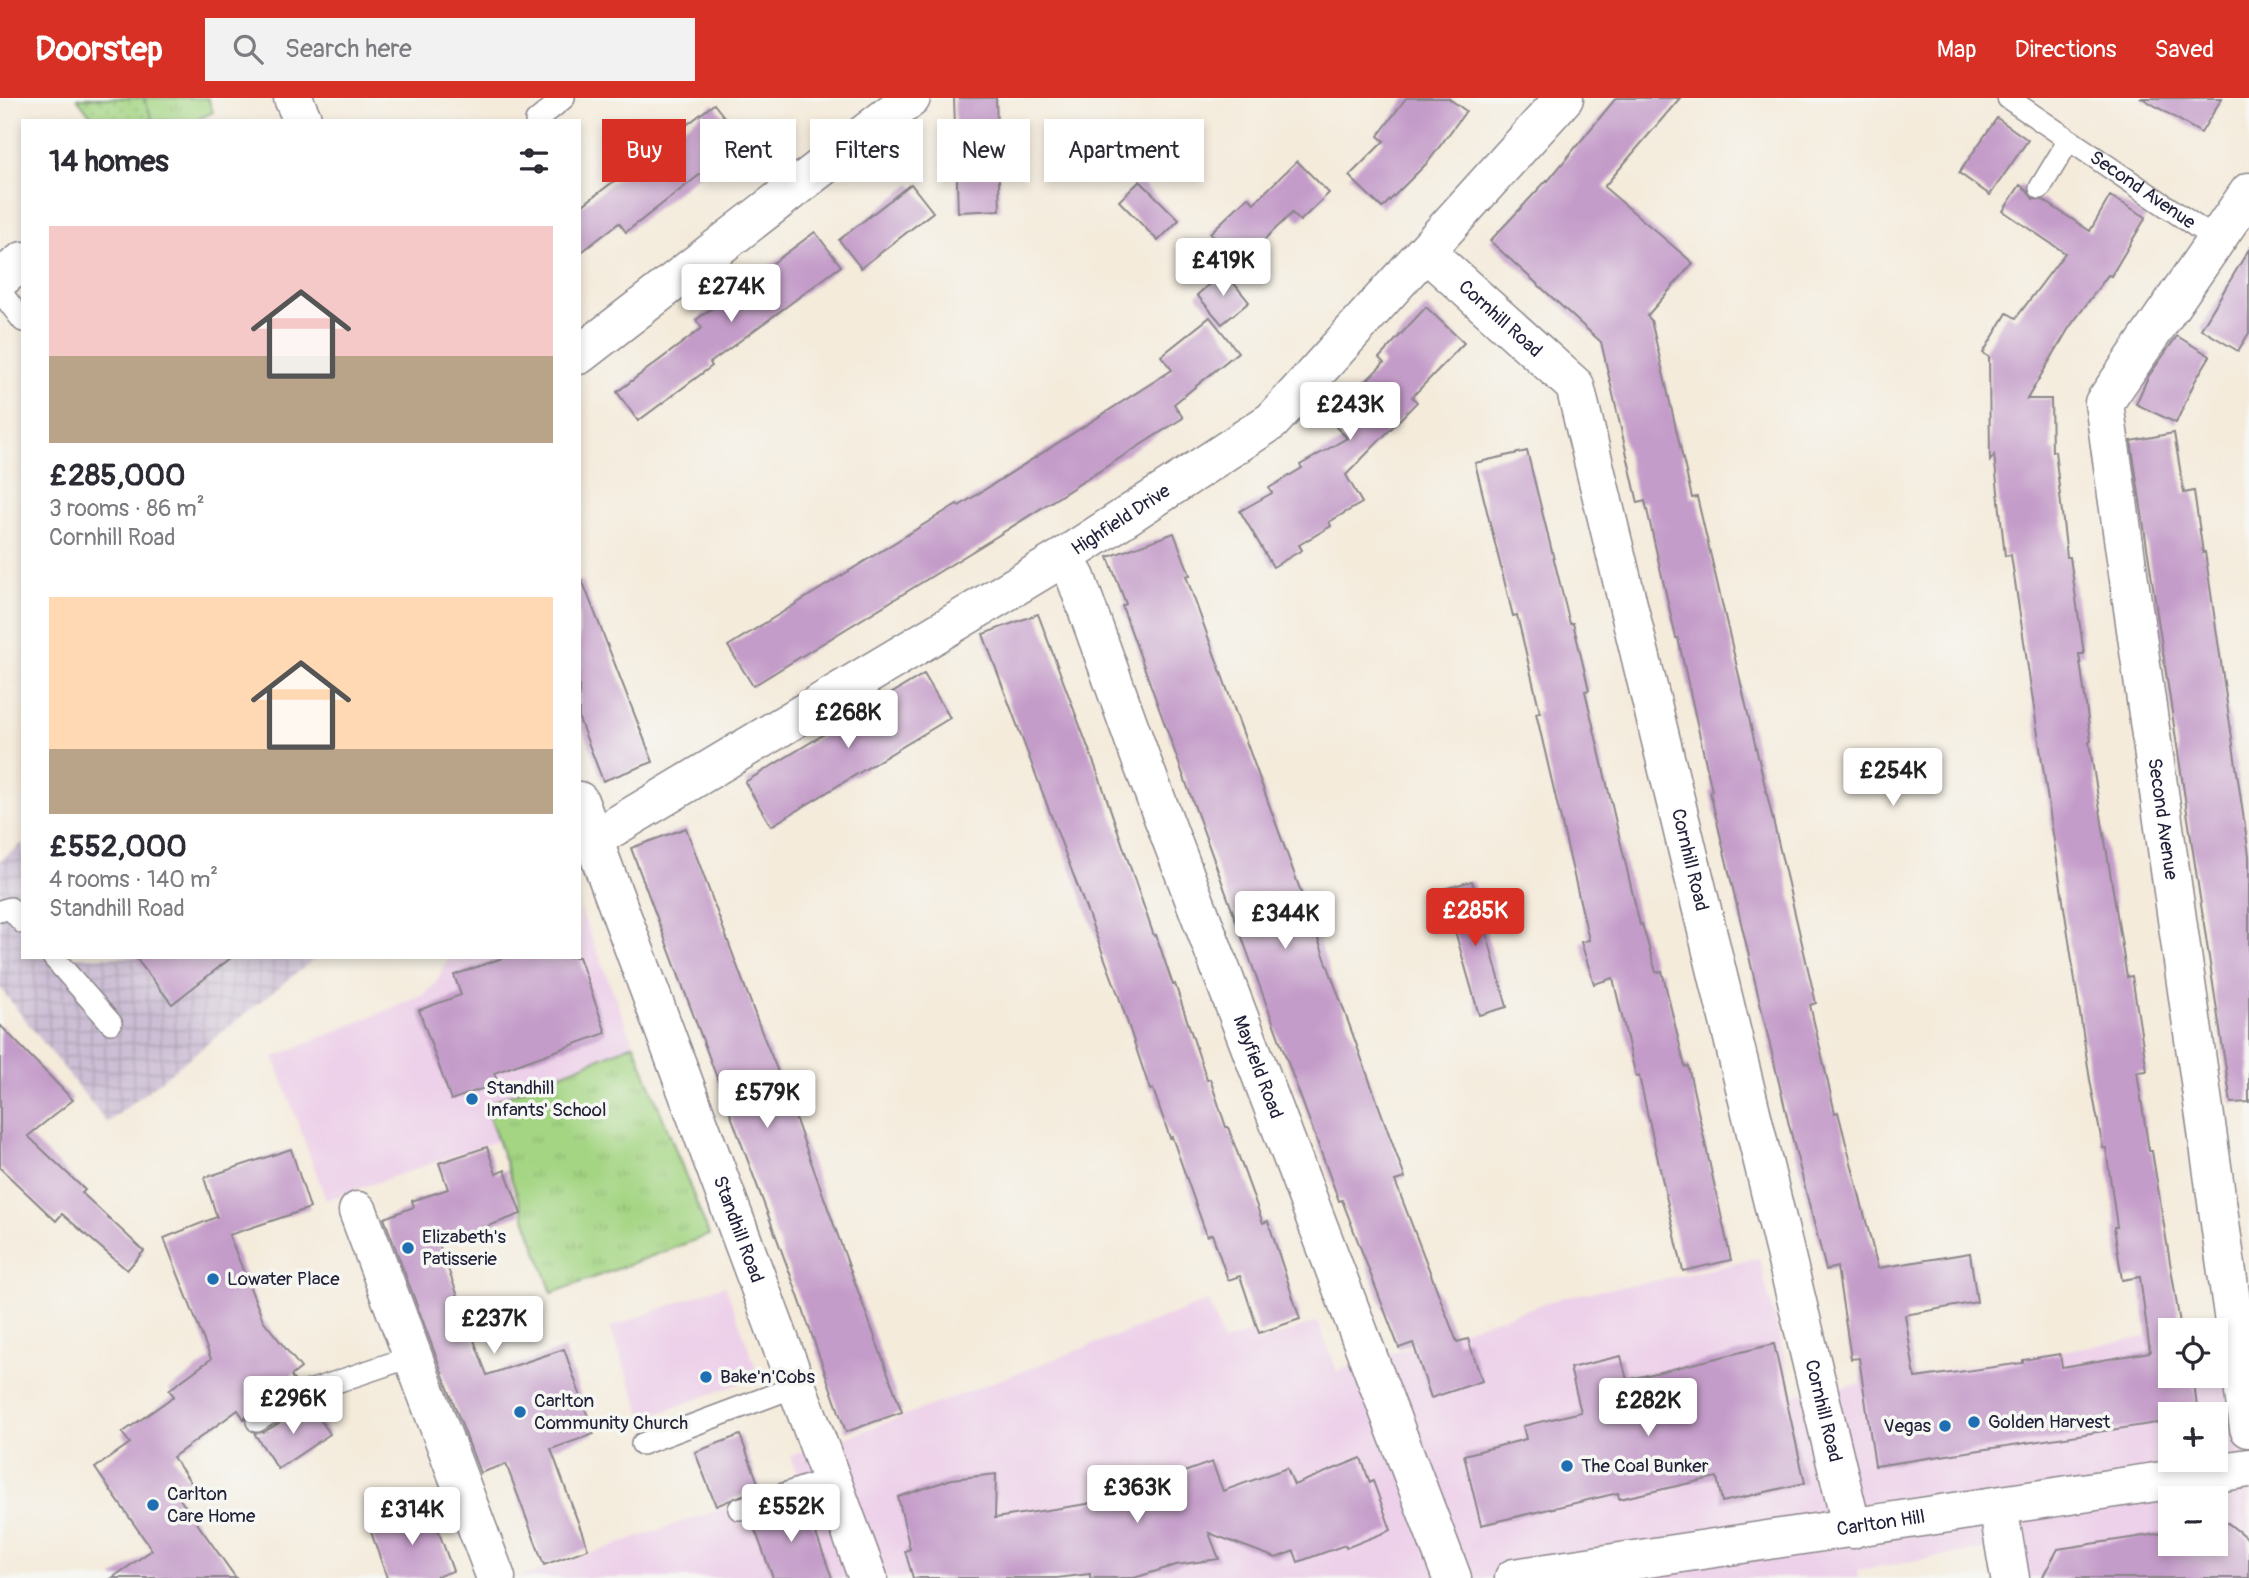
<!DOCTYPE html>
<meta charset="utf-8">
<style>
:root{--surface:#fff;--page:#f2f2f3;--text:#2b2b33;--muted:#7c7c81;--accent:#d93025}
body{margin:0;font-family:Pangolin,sans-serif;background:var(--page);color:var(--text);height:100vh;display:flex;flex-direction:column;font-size:26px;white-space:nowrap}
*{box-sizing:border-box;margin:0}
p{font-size:23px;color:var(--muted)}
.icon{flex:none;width:38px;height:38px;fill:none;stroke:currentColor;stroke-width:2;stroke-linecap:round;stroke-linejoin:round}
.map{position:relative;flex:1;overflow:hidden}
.drawer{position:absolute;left:21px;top:21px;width:560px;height:840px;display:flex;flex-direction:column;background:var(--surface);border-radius:0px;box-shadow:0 4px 10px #0003}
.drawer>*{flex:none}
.hud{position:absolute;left:602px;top:21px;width:665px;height:63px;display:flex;gap:14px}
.controls{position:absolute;left:2158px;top:1220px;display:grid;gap:14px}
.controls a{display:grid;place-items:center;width:70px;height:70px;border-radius:0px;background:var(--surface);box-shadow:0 4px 10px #0003;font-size:35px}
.price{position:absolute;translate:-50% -60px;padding:0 16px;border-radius:7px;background:#fff;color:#222;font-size:23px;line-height:46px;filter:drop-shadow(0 2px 4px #0008)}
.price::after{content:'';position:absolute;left:50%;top:42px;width:21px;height:16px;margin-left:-10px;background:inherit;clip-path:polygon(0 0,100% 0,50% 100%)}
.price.selected{background:var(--accent);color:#fff}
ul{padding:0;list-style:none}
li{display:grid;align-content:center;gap:14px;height:371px;padding:0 28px}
li span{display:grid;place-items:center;height:217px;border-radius:0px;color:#555}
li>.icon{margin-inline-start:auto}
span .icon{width:126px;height:126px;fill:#fffc;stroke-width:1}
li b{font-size:30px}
h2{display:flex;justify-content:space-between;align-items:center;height:84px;padding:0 28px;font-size:30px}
.chip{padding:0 24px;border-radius:0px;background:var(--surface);box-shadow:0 4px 10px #0003;font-size:24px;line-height:63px}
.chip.selected{background:var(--accent);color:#fff}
header{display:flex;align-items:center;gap:42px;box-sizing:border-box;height:98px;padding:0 35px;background:var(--accent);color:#fff}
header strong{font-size:33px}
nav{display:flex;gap:38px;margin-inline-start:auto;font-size:24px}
.search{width:490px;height:63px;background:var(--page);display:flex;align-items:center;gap:18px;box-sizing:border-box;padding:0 24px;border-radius:0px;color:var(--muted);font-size:26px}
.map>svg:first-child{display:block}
.built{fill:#edd0e9;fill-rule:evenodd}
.industrial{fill:url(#industrial-grid)}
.grass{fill:url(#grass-dots);stroke:#637c5f;stroke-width:2}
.park{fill:url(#park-tufts);stroke:#637c5f;stroke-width:2}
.building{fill:#c49cc9}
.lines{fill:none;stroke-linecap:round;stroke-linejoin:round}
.lane-casing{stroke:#8b868b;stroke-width:24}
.street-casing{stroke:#8b868b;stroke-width:41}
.secondary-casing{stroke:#8b868b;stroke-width:41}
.lane{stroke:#fff;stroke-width:21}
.street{stroke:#fff;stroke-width:38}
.secondary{stroke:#fff;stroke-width:38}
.poi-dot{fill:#1f6fb2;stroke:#f6f6f2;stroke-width:2.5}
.labels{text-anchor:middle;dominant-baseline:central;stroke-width:7;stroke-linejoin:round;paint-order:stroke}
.street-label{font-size:19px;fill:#22223b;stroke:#f6f6f2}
.poi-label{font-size:19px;fill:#22223b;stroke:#f6f6f2;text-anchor:start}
</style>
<header>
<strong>Doorstep</strong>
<div class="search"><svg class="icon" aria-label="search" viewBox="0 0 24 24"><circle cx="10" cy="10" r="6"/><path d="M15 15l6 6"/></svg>Search here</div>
<nav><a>Map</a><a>Directions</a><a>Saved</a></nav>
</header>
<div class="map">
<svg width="2249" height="1480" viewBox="0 0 2249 1480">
<defs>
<pattern id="industrial-grid" width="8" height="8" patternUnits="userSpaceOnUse" patternTransform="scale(1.75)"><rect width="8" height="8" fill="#ccbed4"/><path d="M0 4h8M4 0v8" fill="none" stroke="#afa3b7"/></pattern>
<pattern id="grass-dots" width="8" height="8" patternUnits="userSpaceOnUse" patternTransform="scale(1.75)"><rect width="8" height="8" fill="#a4d583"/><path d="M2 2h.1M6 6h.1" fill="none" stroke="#8db772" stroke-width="1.8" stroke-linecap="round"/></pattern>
<pattern id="park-tufts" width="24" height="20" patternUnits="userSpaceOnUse" patternTransform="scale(1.75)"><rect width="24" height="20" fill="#a4d583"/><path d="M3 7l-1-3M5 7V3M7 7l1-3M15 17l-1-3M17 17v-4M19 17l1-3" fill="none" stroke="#8db772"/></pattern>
</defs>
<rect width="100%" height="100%" fill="#f6f6f2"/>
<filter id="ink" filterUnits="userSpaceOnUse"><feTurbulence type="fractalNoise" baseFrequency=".0143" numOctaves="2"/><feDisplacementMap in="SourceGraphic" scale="14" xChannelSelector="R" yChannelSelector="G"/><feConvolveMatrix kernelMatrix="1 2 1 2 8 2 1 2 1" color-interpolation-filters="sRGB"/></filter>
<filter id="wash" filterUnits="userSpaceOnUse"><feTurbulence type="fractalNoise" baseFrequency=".00686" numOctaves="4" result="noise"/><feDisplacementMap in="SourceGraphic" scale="28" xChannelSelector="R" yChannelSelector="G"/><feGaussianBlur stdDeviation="1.57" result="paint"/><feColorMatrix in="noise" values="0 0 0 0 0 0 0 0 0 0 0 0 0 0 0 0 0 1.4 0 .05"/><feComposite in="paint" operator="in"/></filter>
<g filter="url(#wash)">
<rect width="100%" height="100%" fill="#f4ebdb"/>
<g class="built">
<polygon points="579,808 709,1137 552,1195 496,1043 326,1102 274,959 424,897 435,886 449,859 579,859"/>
<path d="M1759 1160 1794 1297 2170 1235V1278H2216V1232H2190L2249 1222V1480H2023L2017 1446 1857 1472 1858 1480H519L800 1384 790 1358 837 1343 1209 1203 1223 1244 1253 1233 1257 1245 1318 1224 1337 1273 1564 1199 1670 1180ZM2170 1316H2216V1362H2170ZM2170 1400H2216V1446H2170Z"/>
<polygon points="725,1187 759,1278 644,1321 610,1230"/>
</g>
<polygon class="industrial" points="23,745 23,859 317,859 107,1025 0,890 0,763"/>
<polygon class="grass" points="77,0 144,0 153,23 95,23"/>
<g class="park">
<polygon points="144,0 208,0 213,14 195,23 153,23"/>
<polygon points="634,946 709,1137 552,1195 485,1007"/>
</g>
<g id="blocks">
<g class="building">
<polygon points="954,0 996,0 1000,112 958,114"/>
<polygon points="1406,0 1448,0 1466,13 1428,64 1382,110 1349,78 1384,43 1378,38"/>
<polygon points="1616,0 1680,0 1604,89 1693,165 1647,218 1651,222 1692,400 1697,399 1816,905 1810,907 1835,1015 1838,1014 1878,1170 1970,1155 1977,1204 1905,1217 1915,1280 2023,1265 2023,1262 2060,1256 2062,1269 2150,1254 2140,1179 2122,1182 2114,1129 2117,1129 2106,1050 2103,1050 2090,982 2011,457 2005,458 1994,357 1990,363 1989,259 1983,255 2007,215 2016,220 2065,155 2003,113 2020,87 2027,92 2033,101 2043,102 2090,133 2110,98 2146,119 2111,178 2108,177 2069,230 2027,301 2051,301 2052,353 2055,353 2067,459 2070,459 2084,556 2079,556 2091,643 2089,644 2127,879 2132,878 2147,973 2137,974 2149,1053 2152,1053 2181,1232 2170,1232 2170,1278 2193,1278 2198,1316 2170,1316 2170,1323 1875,1368 1859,1260 1851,1261 1837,1169 1826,1172 1789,1027 1710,694 1712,693 1678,540 1676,540 1645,403 1638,405 1601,244 1490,143 1547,82 1548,83"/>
<polygon points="2142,0 2222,0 2201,35"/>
<polygon points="714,6 743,43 626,134 619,125 579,156 579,110"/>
<polygon points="1997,20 2028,42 1990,97 1959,75"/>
<polygon points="1297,63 1329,95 1300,123 1292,115 1239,166 1210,135 1248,99 1254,105"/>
<polygon points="1140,83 1179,122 1158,143 1119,103"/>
<polygon points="911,86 933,114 861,170 839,142"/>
<polygon points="815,134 841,168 710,265 712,268 638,323 617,294 702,230 696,222"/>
<polygon points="2249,151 2249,235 2238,253 2201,231"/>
<polygon points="1224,173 1249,204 1222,226 1197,197"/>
<polygon points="1426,209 1464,245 1412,299 1417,304 1346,377 1362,405 1329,424 1331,428 1299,447 1302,452 1273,469 1240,413 1272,395 1269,390 1302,370 1300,367 1347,340 1328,321 1384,265 1379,260"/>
<polygon points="1210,219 1238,254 1174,306 1183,320 991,442 753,588 728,548 957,406 959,408 1172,272 1161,258"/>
<polygon points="2177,238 2210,258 2195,283 2176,325 2136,306 2148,279"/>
<polygon points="2174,335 2184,395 2194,393 2203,455 2205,454 2249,757 2249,1004 2231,1005 2131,343"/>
<polygon points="1527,353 1570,526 1573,525 1581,558 1589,592 1585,593 1640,827 1642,826 1656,874 1662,873 1685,969 1688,968 1731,1162 1683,1173 1639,978 1636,979 1613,880 1594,886 1581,844 1589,842 1536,615 1540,614 1517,517 1513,518 1475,365"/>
<polygon points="1174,435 1190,477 1186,478 1203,525 1405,1080 1395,1083 1457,1244 1468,1241 1482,1283 1431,1300 1413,1245 1399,1250 1342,1102 1339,1103 1256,878 1122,508 1126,506 1108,459"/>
<polygon points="579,482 582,482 653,664 603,683 579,621"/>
<polygon points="1038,516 1101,684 1154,838 1156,837 1173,887 1175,886 1207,982 1210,981 1226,1029 1228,1029 1263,1125 1268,1123 1300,1221 1259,1235 1240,1178 1228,1182 1212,1136 1207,1138 1172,1039 1170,1040 1153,991 1150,992 1118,896 983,536"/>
<polygon points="924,576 950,620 771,728 745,684"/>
<polygon points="686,730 762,935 781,981 902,1314 846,1334 795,1189 631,750"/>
<polygon points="1472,783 1507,909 1479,917 1443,791"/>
<polygon points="135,859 232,859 172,906"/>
<polygon points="505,859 579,859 606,935 494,975 498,985 451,1002 419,912 461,897 454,877"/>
<polygon points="0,927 73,1002 28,1038 85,1092 82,1095 144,1153 127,1172 62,1116 56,1123 0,1070"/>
<polygon points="487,1049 496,1076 505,1072 521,1116 439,1146 478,1253 487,1277 564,1251 594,1336 551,1351 588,1451 544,1467 506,1366 480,1375 384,1120 414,1109 412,1103 448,1091 439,1065"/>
<polygon points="291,1051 310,1110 229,1137 263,1222 301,1270 291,1278 295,1284 250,1312 244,1321 238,1312 173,1359 192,1386 177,1397 236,1480 112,1480 152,1452 95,1370 130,1345 122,1335 174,1298 169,1292 211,1261 164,1140 217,1119 204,1080"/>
<polygon points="1774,1246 1805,1385 1722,1404 1717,1379 1619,1401 1618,1395 1481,1427 1464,1357 1526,1341 1523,1328 1581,1314 1570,1270 1621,1258 1627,1282"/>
<polygon points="310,1307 330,1336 278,1371 254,1335 264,1334"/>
<polygon points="740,1337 760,1390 716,1408 695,1354"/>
<polygon points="1361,1360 1370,1385 1373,1383 1391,1432 1346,1450 1345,1447 1298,1464 1294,1453 1276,1460 1209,1435 1219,1461 1176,1467 1134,1480 1090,1480 1090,1476 1057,1480 913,1480 905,1453 910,1451 898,1399 952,1381 996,1376 995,1420 1087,1406 1147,1383 1148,1387 1212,1364 1223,1393 1287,1370 1294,1387"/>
<polygon points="804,1403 832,1480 773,1480 751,1421"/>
<polygon points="430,1410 453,1473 433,1480 387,1480 370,1431"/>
<polygon points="2228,1425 2249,1442 2249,1480 2042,1480 2058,1451 2170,1434 2170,1446 2216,1446 2216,1427"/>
</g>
</g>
</g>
<g filter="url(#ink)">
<use href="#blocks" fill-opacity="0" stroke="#8b868b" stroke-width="2"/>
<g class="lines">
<g class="lane-casing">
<g id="lane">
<path id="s1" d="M2008 0 2216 142"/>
<polyline points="536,23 564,0"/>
<polyline points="2040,90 2069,42"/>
<polyline points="0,193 23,223"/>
<polyline points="0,813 10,810 23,825"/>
<polyline points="53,859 111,925"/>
<polyline points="257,1323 301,1296 413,1258"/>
<polyline points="642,1346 797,1288"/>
<polyline points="739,1411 832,1380"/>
</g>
</g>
<g class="street-casing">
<g id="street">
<polyline points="293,0 303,23"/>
<path id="s2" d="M2249 94 2104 305 2249 1330"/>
<path id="s3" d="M1426 154 1575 288 1852 1431"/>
<polyline points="0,181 23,163"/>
<polyline points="579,257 911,0"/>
<path id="s4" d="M1064 459 1076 480 1142 664 1452 1480"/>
<path id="s5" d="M579 703 868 1480"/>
<path id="s6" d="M594 741 1064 459 1272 323 1564 0"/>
<polyline points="358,1113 496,1480"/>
<polyline points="1998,1408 2010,1480"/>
</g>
</g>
<g class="secondary-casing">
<g id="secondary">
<path id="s7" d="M1514 1480 2249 1370"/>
</g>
</g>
<use href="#lane" class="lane"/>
<use href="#street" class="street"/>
<use href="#secondary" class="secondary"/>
</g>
</g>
<g class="poi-dot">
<circle cx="472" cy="1001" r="7"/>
<circle cx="408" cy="1150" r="7"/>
<circle cx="213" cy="1181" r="7"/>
<circle cx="706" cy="1279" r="7"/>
<circle cx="520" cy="1314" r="7"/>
<circle cx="1974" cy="1324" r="7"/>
<circle cx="1945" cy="1328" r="7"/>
<circle cx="1567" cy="1368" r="7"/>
<circle cx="153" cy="1407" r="7"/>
</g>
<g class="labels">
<g class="street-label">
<text stroke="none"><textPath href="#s1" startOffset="163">Second Avenue</textPath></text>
<text stroke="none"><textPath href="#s3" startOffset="100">Cornhill Road</textPath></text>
<text stroke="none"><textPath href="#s6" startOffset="616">Highfield Drive</textPath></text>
<text stroke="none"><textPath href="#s2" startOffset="676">Second Avenue</textPath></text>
<text stroke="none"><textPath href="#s3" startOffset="688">Cornhill Road</textPath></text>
<text stroke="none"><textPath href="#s4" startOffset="546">Mayfield Road</textPath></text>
<text stroke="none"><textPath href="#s5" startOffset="457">Standhill Road</textPath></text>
<text stroke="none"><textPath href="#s3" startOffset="1255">Cornhill Road</textPath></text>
<text stroke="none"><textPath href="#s7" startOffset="371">Carlton Hill</textPath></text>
</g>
<g class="poi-label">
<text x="486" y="990">Standhill<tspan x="486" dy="22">Infants' School</tspan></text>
<text x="422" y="1139">Elizabeth's<tspan x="422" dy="22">Patisserie</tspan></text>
<text x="227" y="1181">Lowater Place</text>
<text x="720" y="1279">Bake'n'Cobs</text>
<text x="534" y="1303">Carlton<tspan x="534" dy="22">Community Church</tspan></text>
<text x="1988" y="1324">Golden Harvest</text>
<text x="1931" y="1328" text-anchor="end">Vegas</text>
<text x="1581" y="1368">The Coal Bunker</text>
<text x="167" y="1396">Carlton<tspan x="167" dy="22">Care Home</tspan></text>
</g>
</g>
</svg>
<div class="controls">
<a><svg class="icon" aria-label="locate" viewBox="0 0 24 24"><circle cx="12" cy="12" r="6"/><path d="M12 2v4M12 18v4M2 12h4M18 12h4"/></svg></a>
<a>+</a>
<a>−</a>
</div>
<b class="price" style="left:1223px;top:200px">£419K</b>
<b class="price" style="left:731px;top:226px">£274K</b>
<b class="price" style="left:1350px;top:344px">£243K</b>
<b class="price" style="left:848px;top:652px">£268K</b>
<b class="price" style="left:1893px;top:710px">£254K</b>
<b class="price selected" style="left:1475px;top:850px">£285K</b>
<b class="price" style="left:1285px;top:853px">£344K</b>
<b class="price" style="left:767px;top:1032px">£579K</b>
<b class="price" style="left:494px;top:1258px">£237K</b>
<b class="price" style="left:293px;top:1338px">£296K</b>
<b class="price" style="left:1648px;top:1340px">£282K</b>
<b class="price" style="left:1137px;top:1427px">£363K</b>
<b class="price" style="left:791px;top:1446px">£552K</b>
<b class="price" style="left:412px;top:1449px">£314K</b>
<div class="hud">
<a class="chip selected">Buy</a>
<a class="chip">Rent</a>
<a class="chip">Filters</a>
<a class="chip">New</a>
<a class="chip">Apartment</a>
</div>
<section class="drawer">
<h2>14 homes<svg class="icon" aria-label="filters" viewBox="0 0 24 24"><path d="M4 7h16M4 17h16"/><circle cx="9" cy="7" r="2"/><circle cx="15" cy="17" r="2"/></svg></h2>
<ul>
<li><span style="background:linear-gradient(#f6c9c9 60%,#b9a48a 0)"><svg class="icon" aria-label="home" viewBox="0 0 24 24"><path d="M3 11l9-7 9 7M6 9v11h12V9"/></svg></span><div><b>£285,000</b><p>3 rooms · 86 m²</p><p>Cornhill Road</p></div></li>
<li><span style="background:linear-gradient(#ffd9b3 70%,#b9a48a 0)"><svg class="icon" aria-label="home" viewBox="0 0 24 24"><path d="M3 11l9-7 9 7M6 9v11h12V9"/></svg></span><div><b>£552,000</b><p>4 rooms · 140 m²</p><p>Standhill Road</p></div></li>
</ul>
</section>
</div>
